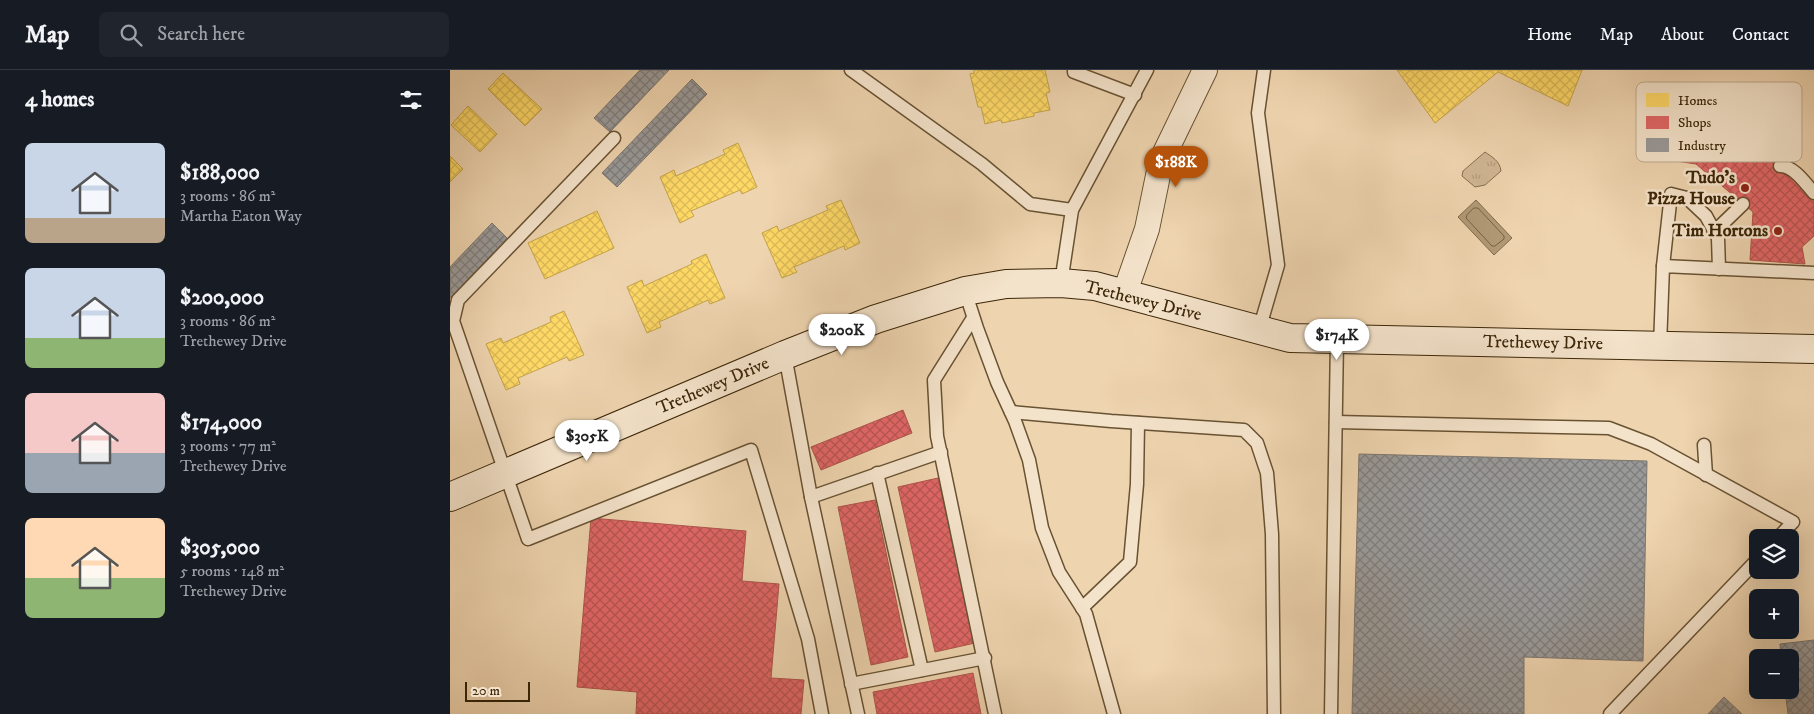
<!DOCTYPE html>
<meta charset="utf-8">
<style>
:root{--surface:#171b24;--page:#20242c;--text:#f1f3f6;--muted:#9ea1a6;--line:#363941;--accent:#b45309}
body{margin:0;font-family:"IM FELL DW Pica",serif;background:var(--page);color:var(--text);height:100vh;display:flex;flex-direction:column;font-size:19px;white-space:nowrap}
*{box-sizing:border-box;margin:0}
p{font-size:16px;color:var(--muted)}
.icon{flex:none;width:28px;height:28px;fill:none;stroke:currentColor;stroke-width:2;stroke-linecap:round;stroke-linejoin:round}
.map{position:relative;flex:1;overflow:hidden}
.details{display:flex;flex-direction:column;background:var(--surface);width:450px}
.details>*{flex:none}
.buttons{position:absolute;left:1299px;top:459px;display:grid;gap:10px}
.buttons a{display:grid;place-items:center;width:50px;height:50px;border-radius:8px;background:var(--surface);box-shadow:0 5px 20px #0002;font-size:25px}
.scale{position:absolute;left:15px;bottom:12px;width:65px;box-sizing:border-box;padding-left:5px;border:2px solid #3c2608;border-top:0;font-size:14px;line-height:18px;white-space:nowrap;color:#3c2608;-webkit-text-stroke:4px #f4e3cb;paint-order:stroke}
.price{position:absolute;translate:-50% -42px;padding:0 11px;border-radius:18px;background:#fff;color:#222;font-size:16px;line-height:32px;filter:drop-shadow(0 1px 2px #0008)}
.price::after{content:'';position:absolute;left:50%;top:30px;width:15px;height:11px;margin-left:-8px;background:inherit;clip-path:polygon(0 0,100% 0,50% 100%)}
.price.selected{background:var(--accent);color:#fff}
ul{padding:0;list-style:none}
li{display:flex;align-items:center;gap:15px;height:125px;padding:0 25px}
li span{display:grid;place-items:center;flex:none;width:140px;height:100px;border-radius:8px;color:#555}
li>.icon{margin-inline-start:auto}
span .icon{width:60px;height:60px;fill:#fffc;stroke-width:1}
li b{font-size:21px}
h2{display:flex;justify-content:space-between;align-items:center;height:60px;padding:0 25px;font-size:21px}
header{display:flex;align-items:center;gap:30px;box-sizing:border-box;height:70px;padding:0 25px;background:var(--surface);border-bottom:1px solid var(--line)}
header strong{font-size:24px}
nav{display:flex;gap:28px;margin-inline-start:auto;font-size:18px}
.search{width:350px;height:45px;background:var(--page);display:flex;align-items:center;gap:12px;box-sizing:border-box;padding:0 18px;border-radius:8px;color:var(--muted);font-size:19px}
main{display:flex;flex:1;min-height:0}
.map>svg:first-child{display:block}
.grass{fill:url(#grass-tufts);stroke:#866e4e}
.water{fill:#b19976;stroke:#826b4a}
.homes{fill:url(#homes-cross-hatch);stroke:#c4a34a}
.shops{fill:url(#shops-cross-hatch);stroke:#af534a}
.industry{fill:url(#industry-cross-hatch);stroke:#7d766e}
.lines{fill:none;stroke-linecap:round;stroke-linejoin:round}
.shore{stroke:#76603f;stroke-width:1}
.lane-casing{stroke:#685232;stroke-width:15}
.street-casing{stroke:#685232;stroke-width:26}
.secondary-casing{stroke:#3c2608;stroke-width:30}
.lane{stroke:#f4e3cb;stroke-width:12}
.street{stroke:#f4e3cb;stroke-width:24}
.secondary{stroke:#f4e3cb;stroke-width:28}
.poi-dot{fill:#8f2418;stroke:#f4e3cb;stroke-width:2}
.labels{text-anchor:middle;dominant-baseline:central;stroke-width:5;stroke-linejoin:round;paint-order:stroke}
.poi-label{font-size:18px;font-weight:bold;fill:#3c2608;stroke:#f4e3cb;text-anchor:end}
.street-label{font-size:18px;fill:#3c2608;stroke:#f4e3cb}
.key{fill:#f4e3cb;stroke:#bdaa90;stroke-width:1}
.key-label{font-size:14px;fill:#3c2608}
</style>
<header>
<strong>Map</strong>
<div class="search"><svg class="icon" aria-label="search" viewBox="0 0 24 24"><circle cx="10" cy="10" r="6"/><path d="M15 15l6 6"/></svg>Search here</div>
<nav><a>Home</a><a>Map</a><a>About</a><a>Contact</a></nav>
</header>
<main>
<section class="details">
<h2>4 homes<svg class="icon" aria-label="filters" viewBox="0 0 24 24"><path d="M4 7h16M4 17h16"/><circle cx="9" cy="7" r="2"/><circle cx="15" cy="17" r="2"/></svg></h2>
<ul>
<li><span style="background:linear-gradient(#c9d6e8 75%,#b9a48a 0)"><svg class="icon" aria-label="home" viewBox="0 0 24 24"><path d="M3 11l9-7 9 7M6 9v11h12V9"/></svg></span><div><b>$188,000</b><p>3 rooms · 86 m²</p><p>Martha Eaton Way</p></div></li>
<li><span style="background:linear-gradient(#c9d6e8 70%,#8fb573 0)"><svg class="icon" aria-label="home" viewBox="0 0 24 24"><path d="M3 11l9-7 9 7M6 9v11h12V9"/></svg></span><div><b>$200,000</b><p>3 rooms · 86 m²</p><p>Trethewey Drive</p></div></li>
<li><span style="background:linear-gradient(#f6c9c9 60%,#9aa5b1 0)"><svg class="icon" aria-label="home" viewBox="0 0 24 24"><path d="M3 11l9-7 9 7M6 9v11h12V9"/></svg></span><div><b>$174,000</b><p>3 rooms · 77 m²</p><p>Trethewey Drive</p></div></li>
<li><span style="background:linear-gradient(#ffd9b3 60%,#8fb573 0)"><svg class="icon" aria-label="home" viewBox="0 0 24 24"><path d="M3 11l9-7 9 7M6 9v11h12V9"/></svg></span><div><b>$305,000</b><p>5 rooms · 148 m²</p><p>Trethewey Drive</p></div></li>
</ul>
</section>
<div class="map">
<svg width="1364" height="644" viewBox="0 0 1364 644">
<defs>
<pattern id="grass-tufts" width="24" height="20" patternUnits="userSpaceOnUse" patternTransform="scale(1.25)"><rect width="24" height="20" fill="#d0b693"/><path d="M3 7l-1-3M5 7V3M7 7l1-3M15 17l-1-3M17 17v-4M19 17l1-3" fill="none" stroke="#b49c7d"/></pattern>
<pattern id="homes-cross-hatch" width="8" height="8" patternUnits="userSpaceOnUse" patternTransform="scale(1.25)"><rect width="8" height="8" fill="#ffd966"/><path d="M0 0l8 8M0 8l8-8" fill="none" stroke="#dbba57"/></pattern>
<pattern id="shops-cross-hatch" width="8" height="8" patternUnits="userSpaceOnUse" patternTransform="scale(1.25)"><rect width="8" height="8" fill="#e06666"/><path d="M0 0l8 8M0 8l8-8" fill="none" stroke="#b75452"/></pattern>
<pattern id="industry-cross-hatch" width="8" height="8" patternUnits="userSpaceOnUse" patternTransform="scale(1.25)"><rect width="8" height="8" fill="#999"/><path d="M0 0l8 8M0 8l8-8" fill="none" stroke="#7e7d7b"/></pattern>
</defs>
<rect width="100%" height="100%" fill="#eed4af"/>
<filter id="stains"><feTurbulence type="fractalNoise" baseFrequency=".004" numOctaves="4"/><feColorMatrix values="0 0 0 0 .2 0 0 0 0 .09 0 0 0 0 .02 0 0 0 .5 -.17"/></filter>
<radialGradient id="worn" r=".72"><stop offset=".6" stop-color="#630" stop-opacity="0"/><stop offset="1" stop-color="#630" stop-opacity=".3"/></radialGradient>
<path class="grass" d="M1035 82C1042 87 1050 91 1051 101L1035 115 1025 117 1012 106 1013 101Z"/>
<polygon class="water" points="1026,130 1062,168 1044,185 1008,147"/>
<g class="homes">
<polygon points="524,0 595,0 600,22 596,23 600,40 584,43 584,46 552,53 551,50 535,54 531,37 528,37 520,4 524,3"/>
<polygon points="947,0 1132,0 1118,36 1048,2 985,53"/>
<polygon points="53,3 92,39 75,56 38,19"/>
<polygon points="18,36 47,64 30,82 1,55"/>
<polygon points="288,73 307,117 292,124 290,120 241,141 244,146 230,153 210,107 224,100 226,106 275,84 273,80"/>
<polygon points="0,86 13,99 0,112"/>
<polygon points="391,130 410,173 395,180 394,176 344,197 347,202 332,208 312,163 327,156 329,161 378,140 376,136"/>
<polygon points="147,141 164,178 95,209 78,173"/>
<polygon points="256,184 275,228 260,234 258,230 209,252 211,257 197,263 177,217 192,210 194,216 242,194 241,191"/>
<polygon points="114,241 134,285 119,291 117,287 68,308 70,314 56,320 36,274 51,268 53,273 101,252 100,247"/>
</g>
<g class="shops">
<polygon points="1202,14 1273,21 1336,83 1327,93 1364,128 1364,166 1352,177 1355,194 1300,190 1303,142 1246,94 1199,87"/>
<polygon points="453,340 462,363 371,400 361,377"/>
<polygon points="488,408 525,573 485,582 448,417"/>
<polygon points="425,430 458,587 421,595 388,437"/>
<polygon points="141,448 296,461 292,511 329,514 321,608 354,610 351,644 186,644 187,622 127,617"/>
<polygon points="523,603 531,644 427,644 423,622"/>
</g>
<g class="industry">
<polygon points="190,0 219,0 160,62 144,48"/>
<polygon points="242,9 257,24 167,117 152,103"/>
<polygon points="42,153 57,168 0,228 0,197"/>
<polygon points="909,384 1197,391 1193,591 1074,587 1074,644 902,644"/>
<polygon points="1364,570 1364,644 1338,644 1335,620 1340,620 1340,588 1331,588 1330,574"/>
<polygon points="1274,627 1292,644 1258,644"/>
</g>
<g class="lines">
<polygon class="shore" points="1024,138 1028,138 1054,166 1054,169 1045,176 1042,176 1016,148 1017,145"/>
<g class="lane-casing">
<g id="lane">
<polyline points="401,0 532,94 580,134 622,140"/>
<polyline points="624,0 624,2 685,25"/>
<polyline points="164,68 8,230 3,251 78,469 301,380 358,569 372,644"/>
<path d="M1330 96C1344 96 1355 113 1364 123"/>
<polyline points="1264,162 1293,134"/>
<polyline points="1213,196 1221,124 1237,128 1256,146 1268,168 1269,199"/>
<polyline points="611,213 622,140 697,0"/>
<polyline points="515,221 527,258 547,312 565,351 579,390 592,458 609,502 636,544 664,644"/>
<polyline points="523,248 484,310 487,366 545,644"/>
<polyline points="809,260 828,195 808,43 814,0"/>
<polyline points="1210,276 1213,196 1364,203"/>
<polyline points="335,285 361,427 408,644"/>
<polyline points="561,342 661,351 794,360 807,373 817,403 822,464 824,644"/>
<polyline points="886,352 1159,358 1201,374 1343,452 1328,468"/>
<polyline points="1254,375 1256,405"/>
<polyline points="427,403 472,600"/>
<polyline points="361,427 491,382"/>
<polyline points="632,538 680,492 687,414 688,353"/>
<polyline points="401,614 535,588"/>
<polyline points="881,644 887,269"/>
<polyline points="1160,644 1308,489"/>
</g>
</g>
<g class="street-casing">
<polyline id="street" points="674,225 697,159 711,91 755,0"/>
</g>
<g class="secondary-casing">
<polyline id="secondary" points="0,427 335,285 426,249 515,221 556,214 611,213 645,216 840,268 1364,279"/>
</g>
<use href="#lane" class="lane"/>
<use href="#street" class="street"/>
<use href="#secondary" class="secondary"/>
</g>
<g class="poi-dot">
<circle cx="1295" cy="118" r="5"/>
<circle cx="1328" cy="161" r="5"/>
</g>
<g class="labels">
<g class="poi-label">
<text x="1285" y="108">Tudo's<tspan x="1285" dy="21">Pizza House</tspan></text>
<text x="1318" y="161">Tim Hortons</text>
</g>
<g class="street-label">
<text transform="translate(693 231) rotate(14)">Trethewey Drive</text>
<text transform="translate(1093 273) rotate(1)">Trethewey Drive</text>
<text transform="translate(263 316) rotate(-23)">Trethewey Drive</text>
</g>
</g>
<rect x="1186" y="12" width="166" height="80" rx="8" class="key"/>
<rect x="1196" y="23" width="23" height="14" fill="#ffd966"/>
<rect x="1196" y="46" width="23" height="13" fill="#e06666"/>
<rect x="1196" y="68" width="23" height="14" fill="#999"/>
<g class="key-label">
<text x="1228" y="35">Homes</text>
<text x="1228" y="57">Shops</text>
<text x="1228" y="80">Industry</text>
</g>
<rect width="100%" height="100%" filter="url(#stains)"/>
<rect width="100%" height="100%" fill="url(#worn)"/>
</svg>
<div class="buttons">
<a><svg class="icon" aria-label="layers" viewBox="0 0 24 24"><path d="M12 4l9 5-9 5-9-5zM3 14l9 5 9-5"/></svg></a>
<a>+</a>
<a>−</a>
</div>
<div class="scale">20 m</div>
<b class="price selected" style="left:726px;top:118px">$188K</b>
<b class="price" style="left:392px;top:286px">$200K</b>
<b class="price" style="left:887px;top:291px">$174K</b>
<b class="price" style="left:137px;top:392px">$305K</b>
</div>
</main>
